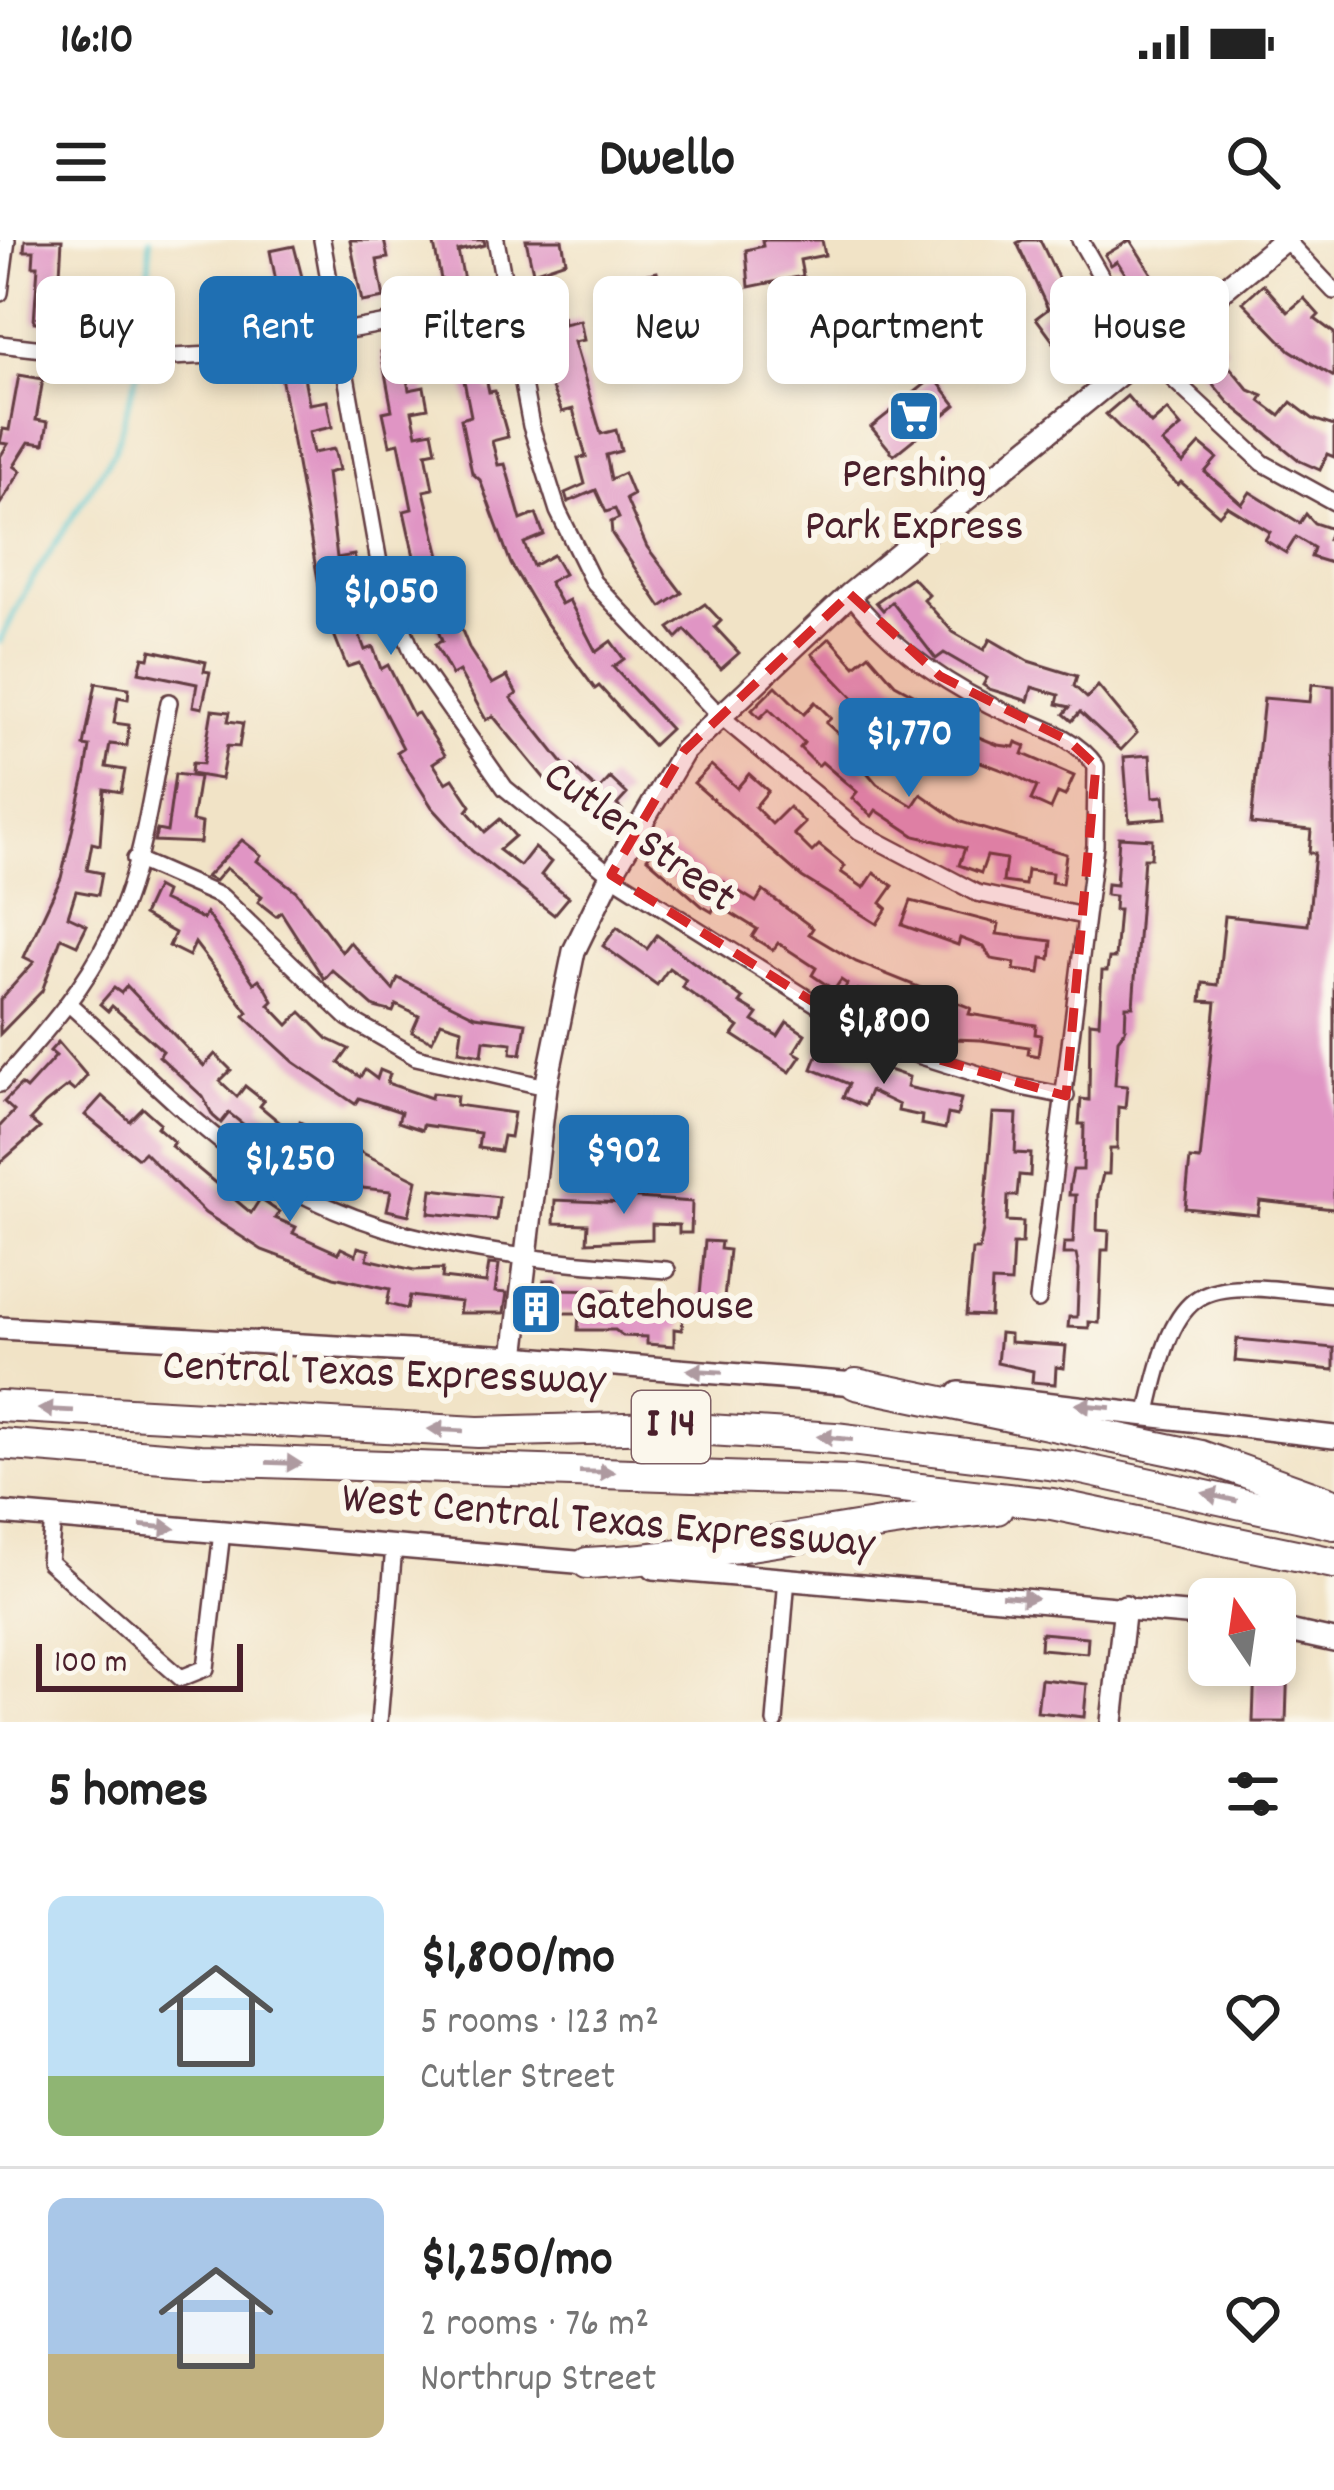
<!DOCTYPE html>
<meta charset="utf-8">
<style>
:root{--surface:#fff;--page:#f2f2f2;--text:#222;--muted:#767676;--line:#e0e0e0;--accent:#1f6fb2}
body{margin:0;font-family:Dekko,sans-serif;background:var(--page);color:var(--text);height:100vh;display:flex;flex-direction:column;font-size:45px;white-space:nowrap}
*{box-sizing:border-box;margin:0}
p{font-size:39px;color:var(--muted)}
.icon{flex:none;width:66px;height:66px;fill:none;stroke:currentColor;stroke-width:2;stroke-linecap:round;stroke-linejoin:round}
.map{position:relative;height:1482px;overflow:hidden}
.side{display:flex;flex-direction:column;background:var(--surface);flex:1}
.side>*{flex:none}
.banner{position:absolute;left:36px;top:36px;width:1263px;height:108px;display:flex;gap:24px}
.needle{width:78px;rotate:347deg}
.fabs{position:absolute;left:1188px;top:1338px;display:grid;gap:24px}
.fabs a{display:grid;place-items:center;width:108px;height:108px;border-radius:18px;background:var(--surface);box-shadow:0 6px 18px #0003;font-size:60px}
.scale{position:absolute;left:36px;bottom:30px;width:207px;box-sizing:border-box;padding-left:12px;border:6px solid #4a1f2b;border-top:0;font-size:33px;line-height:42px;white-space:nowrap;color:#4a1f2b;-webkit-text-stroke:9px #fbf7ec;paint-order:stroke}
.price{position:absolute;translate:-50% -102px;padding:0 27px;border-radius:12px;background:var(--accent);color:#fff;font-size:39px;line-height:78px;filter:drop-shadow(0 3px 6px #0008)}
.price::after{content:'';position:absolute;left:50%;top:72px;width:36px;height:27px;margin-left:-18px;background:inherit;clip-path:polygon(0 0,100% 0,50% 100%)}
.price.selected{background:#222;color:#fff}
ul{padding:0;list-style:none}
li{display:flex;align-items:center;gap:36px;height:300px;padding:0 48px}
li+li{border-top:3px solid var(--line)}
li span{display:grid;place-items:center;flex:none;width:336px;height:240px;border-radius:18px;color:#555}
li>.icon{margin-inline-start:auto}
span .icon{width:144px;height:144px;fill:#fffc;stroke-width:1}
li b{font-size:51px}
h2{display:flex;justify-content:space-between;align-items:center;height:144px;padding:0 48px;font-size:51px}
.pill{padding:0 42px;border-radius:18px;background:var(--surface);box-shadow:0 6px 18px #0003;font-size:42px;line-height:108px}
.pill.selected{background:var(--accent);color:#fff}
.status{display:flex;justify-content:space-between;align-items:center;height:84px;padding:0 60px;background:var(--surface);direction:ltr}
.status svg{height:33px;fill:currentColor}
header{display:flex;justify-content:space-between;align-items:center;height:156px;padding:0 48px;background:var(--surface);font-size:54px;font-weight:700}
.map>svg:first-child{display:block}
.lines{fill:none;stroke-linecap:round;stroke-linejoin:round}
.stream{stroke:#5dcad3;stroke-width:4.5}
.building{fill:#e095c4}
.street-casing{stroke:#633c42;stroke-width:20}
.secondary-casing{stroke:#633c42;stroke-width:26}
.highway-casing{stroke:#633c42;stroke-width:34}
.street{stroke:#fff;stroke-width:15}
.secondary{stroke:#fff;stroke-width:21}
.highway{stroke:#fff;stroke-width:30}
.oneway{fill:#ae9aa0}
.marked{fill:#d62828;fill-opacity:0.2;stroke:#d62828;stroke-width:9;stroke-dasharray:24 15;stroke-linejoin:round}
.labels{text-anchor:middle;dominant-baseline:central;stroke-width:12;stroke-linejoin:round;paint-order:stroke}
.shield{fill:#fbf7ec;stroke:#7f6065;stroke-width:3}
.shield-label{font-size:42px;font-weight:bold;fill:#4a1f2b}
.poi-label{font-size:45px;fill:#4a1f2b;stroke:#fbf7ec}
.street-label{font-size:45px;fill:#4a1f2b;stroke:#fbf7ec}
</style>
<div class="status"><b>16:10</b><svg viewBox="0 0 49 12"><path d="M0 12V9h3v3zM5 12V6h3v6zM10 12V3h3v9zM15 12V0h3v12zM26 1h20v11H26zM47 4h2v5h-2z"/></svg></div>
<header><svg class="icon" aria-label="menu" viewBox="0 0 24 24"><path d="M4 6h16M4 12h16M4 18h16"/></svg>Dwello<svg class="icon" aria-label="search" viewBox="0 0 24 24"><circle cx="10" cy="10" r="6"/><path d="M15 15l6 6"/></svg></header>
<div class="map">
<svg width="1334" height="1482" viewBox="0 0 1334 1482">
<rect width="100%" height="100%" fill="#fbf7ec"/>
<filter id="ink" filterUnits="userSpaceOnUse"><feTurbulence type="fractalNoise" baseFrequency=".00833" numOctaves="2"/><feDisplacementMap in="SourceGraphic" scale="24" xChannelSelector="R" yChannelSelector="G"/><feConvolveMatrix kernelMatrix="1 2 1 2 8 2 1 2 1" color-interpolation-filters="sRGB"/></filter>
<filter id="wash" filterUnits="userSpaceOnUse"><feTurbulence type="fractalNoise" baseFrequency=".004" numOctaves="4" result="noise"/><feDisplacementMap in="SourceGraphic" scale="48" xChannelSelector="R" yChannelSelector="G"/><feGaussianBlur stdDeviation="2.7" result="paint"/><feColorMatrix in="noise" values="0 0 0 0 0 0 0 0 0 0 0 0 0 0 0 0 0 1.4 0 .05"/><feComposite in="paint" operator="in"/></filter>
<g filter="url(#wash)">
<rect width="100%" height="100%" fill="#f1e3c6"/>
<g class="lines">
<g class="stream">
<polyline points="146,102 150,0"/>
<polyline points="0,402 27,348 115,210 137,133"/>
</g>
</g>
<g id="blocks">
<g class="building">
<polygon points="25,0 62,0 57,84 34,82 38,26 33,26 34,11 24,11"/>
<polygon points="350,0 384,0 388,18 377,20 384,58 362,62"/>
<polygon points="433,0 484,0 485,5 458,11 465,45 443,49"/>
<polygon points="526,0 562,0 566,21 533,32"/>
<polygon points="762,0 822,0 825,15 800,20 803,36 749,47 746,10 763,6"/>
<polygon points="1023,0 1040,0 1060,42 1065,40 1090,77 1074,88 1094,119 1075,131 1036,78 1048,69 1017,3"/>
<polygon points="1130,0 1165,54 1164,63 1150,72 1117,21 1111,25 1105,15"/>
<polygon points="294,6 311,72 290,76 288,69 282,71 270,11"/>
<polygon points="657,32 667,72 640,78 631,38"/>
<polygon points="1263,44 1288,72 1304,58 1319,75 1315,79 1334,93 1334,137 1290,110 1243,62"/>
<polygon points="563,77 564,84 580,80 584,100 574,102 601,194 616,190 621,211 606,215 611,239 624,233 633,255 626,259 647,307 682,353 661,367 612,294 611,282 619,278 615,269 606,272 596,250 568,262 565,253 585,244 578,218 586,217 573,169 562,172 551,146 549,136 557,134 549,95 540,98 536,82"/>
<polygon points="1213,92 1226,107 1218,113 1249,150 1263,156 1260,161 1280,176 1291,162 1313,179 1334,186 1334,217 1327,214 1320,230 1300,221 1229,163 1191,118 1181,126 1174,116"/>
<polygon points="477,95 489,152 495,151 508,197 492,201 498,225 505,224 521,280 536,274 544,295 524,303 533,326 553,315 564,334 549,342 561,364 569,360 596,412 611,401 624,419 613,427 670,489 653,505 599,446 595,449 544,380 511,324 480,240 472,233 461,179 471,176 457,105"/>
<polygon points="401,108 409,150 424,147 428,168 412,171 417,194 432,191 436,211 426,213 433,249 424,251 447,345 453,342 461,362 452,366 470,410 492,444 507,436 517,454 511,458 568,530 572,526 598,551 610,538 627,554 617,565 622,570 606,586 565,548 559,556 493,476 486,480 459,431 452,435 435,404 442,401 421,348 404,271 412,269 399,203 390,205 383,172 392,170 381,112"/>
<polygon points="302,126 309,164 327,161 332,187 309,192 313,213 334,209 339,230 327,233 337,318 354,315 359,336 337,341 343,367 365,359 372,380 356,386 365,410 373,407 381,429 388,425 413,475 418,473 445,515 433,523 446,543 453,539 471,566 467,571 485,592 500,579 515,596 499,610 520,626 534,608 551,622 541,635 569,657 554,675 472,611 432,567 397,512 403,508 359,423 347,427 323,367 280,131"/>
<polygon points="19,135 43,139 36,180 48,182 44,204 29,202 14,226 21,231 0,264 0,217 8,204 0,203 3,189 9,190"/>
<polygon points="934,137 956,165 894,215 871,187"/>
<polygon points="1127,156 1151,184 1167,170 1181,187 1162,203 1183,223 1200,204 1217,218 1205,232 1242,264 1250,252 1300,283 1306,274 1314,283 1332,289 1328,300 1334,302 1334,324 1311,317 1314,308 1296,297 1286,313 1265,300 1270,292 1227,266 1219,275 1181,242 1178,245 1106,174"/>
<polygon points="912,337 929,355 924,360 953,392 984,410 990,399 1028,421 1077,436 1074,446 1087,458 1098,446 1137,493 1121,510 1080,472 1072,481 1064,474 1070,467 1057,464 1059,455 1032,447 1028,461 989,449 983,445 987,438 944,413 936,419 892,362 883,370 876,362"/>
<polygon points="705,364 721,381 715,387 739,413 721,429 685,390 677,398 669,388"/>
<polygon points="830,398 855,426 869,414 895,444 915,455 905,469 925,484 930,477 998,505 1014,507 1016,502 1026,506 1023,514 1074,536 1065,556 1058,553 1051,569 1031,560 1037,547 1013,534 925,501 919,509 860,465 812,414"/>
<polygon points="151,410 206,422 204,431 210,432 202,468 193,466 197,444 139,432 143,417 149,418"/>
<polygon points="96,443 129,448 128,459 118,457 114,483 129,485 127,506 110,504 106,527 125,530 121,552 104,549 100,605 92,603 87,630 102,633 98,655 76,651 68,676 87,685 77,705 61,698 42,751 0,794 0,760 34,722 24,717 61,638 86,531 90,507 84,506"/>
<polygon points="1312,444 1334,446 1334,969 1260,961 1258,975 1185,968 1190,919 1200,920 1216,762 1201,761 1203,743 1218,745 1225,676 1308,685 1315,613 1309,613 1311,590 1251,584 1264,458 1310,462"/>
<polygon points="776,446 804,474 815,462 831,478 826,483 859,512 854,517 877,544 913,566 921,554 961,582 1066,614 1062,644 1051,642 1052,633 1027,630 1025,645 1003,642 1006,619 987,616 981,633 959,625 965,608 915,596 876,570 872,576 852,558 857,552 822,522 818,526 800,508 804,503 769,469 760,478 752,470"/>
<polygon points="212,470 230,472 228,481 243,483 239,507 227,506 221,539 191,534 192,523 203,524"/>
<polygon points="1150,515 1153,557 1164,556 1166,578 1129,581 1124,517"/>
<polygon points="711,525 737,548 749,534 768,551 755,567 772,584 789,567 805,583 794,594 812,612 819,605 845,626 841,632 864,648 874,633 893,646 881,663 887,668 877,684 802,637 694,543"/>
<polygon points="175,534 199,537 192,581 202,583 200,603 154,601 157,590 167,592"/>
<polygon points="1119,597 1152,599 1151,618 1144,618 1133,766 1126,766 1125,790 1118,799 1115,845 1127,846 1125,868 1118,867 1117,909 1110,909 1109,934 1103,934 1098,955 1097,990 1109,991 1108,1010 1102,1010 1099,1083 1089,1082 1089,1088 1068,1087 1069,1077 1077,1077 1079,1029 1076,1014 1063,1014 1064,1003 1073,1003 1076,955 1069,955 1070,944 1073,930 1083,930 1084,884 1079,884 1081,859 1089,860 1090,782 1099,783 1102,731 1107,731 1109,718 1115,718 1119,670 1114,670 1115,656 1106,655 1107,644 1116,645"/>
<polygon points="242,600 261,615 257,621 296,651 342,712 350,702 393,750 398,738 475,776 526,783 521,814 511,813 512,803 484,800 482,815 459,811 462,789 441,782 432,801 412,792 419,776 396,765 393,772 374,767 332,730 324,739 281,672 276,676 258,662 262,656 226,628 215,641 206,637"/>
<polygon points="661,600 717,643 719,639 756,662 763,651 813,688 809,694 856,722 971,768 969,774 1036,785 1035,794 1041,795 1038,816 1028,814 1029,807 981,800 953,799 951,805 930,798 935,781 912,774 910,780 880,768 883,760 858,750 852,763 841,758 847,744 841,740 834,750 812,735 816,728 778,703 773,710 752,697 757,689 716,664 712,672 702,666 647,618"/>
<polygon points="156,647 165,652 162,660 203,679 206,673 254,743 259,739 266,748 273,761 269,765 288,785 301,772 328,799 349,809 339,823 360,837 365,830 377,839 380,830 390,834 387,843 431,858 432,853 457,856 456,865 514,873 510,897 503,896 500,911 478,908 480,893 423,885 422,890 398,882 401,872 359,858 355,864 294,822 244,776 248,772 195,703 189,716 169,706 175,693 143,675"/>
<polygon points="911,661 999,684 997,694 1052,701 1050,719 1042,718 1040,733 1014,730 1015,723 991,719 984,707 960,698 958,705 902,685"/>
<polygon points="617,687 647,709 657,695 743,759 740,763 758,774 753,781 778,796 787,782 805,794 794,812 801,816 790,832 733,795 739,787 682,747 686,740 669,728 657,745 603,706"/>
<polygon points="127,746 204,826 215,814 231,830 220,841 237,857 245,846 264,861 260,866 284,886 269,905 229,873 221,883 213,876 203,857 159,816 163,811 112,766 108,771 100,764 114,748 121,753"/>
<polygon points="824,798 834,802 831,810 909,837 907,847 961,859 957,876 948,874 945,889 921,884 922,876 898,871 899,865 870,851 864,866 843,857 849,844 812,829"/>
<polygon points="58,802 87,836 74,851 68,846 45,864 30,880 40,888 0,923 0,886 14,871 4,862 21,845 26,849 56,816 50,811"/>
<polygon points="102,856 130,881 143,868 160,883 157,887 174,902 171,906 251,973 260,959 279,972 275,978 296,987 293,993 338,1013 341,1008 356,1015 358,1007 369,1010 367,1019 414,1030 443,1029 442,1038 486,1043 489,1024 499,1025 495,1052 507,1053 504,1073 459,1073 461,1062 410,1056 407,1069 387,1064 390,1049 334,1037 262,1010 205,973 144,912 138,918 85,875"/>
<polygon points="993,873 1017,874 1015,913 1031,914 1030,936 1019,935 1017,956 1008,956 1007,981 1023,982 1022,1004 1013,1004 1011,1043 992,1042 990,1076 966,1075 972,1010 979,1010 983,991"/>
<polygon points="300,882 417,940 409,975 387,970 391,951 353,947 336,937 340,931 315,917 306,932 287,921"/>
<polygon points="432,949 499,957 496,980 429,973"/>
<polygon points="624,957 692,962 691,993 679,993 679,985 652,984 652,999 587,1002 588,984 554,983 555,960 624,963"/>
<polygon points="705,1001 721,1002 720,1009 729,1010 723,1068 699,1066"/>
<polygon points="544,1040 555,1040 555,1049 614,1050 614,1060 627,1061 627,1070 683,1072 682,1090 674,1089 674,1106 647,1104 647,1097 623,1096 615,1090 578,1090 579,1073 534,1073"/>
<polygon points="1000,1093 1010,1094 1010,1102 1066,1106 1064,1128 1056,1127 1055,1144 1032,1142 1033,1131 997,1123"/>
<polygon points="1237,1099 1334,1108 1334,1130 1235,1121"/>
<polygon points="1041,1393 1088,1397 1087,1413 1040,1409"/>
<polygon points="1275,1420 1288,1420 1286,1482 1253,1482 1255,1425 1275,1425"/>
<polygon points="1041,1439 1087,1444 1084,1477 1037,1472"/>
</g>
</g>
</g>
<g filter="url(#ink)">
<use href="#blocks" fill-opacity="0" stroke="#633c42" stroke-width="3"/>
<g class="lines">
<g class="street-casing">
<g id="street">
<polyline points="322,0 381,334 416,421 505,548 611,635 877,802 1016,846 1066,856"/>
<polyline points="496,0 531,186 558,271 593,342 718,474 859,591 977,653 1083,676"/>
<polyline points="1080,0 1145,113 1263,223 1334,262"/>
<polyline points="1286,0 1334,51"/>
<polyline points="0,53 7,0"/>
<polyline points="0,104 129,119 213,115 506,61"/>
<path d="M850 354C886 402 937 438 990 465 1025 483 1073 492 1096 526L1095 605 1038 1060"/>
<polyline points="135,619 222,657 348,778 416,817 546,847"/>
<path d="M69 764C123 812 175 867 233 911 358 1007 516 1019 667 1030"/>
<path d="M0 844C41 797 83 751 110 695 145 626 153 537 169 462"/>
<path d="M1148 1172C1179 1030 1202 1042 1334 1055"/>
<polyline points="53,1278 49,1322 181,1438 206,1428 222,1292"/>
<polyline points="379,1482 394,1307"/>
<polyline points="775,1482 787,1338"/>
</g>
</g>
<g class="secondary-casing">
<g id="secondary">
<polyline points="0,1088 514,1117 868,1145"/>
<polyline points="514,1117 546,847 574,711 611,635 684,511 850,354 1284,0"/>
<polyline points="959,1153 1334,1197"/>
<polyline points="0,1273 599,1324"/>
<polyline points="654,1328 1209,1376"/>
<polyline points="1275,1388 1334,1401"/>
<polyline points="1112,1482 1125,1366"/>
</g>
</g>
<g class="highway-casing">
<g id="highway">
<polyline points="856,1144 1201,1216 1334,1264"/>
<polyline points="0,1166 478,1192 661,1187 835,1198 1073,1227 1334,1284"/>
<polyline points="0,1204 201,1220 850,1241 1052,1264 1334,1323"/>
<path d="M587 1323C728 1316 858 1282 997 1269"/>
</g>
</g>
<use href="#street" class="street"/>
<use href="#secondary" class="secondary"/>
<use href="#highway" class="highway"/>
</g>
<defs><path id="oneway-solid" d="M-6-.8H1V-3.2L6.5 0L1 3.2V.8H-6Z" transform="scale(3)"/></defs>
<g class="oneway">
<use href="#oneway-solid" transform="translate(705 1131) rotate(-176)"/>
<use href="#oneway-solid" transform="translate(1093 1166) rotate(-175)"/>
<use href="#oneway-solid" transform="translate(56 1170) rotate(-177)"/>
<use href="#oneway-solid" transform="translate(446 1190) rotate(-177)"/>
<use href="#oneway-solid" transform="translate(835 1198) rotate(-175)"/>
<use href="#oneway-solid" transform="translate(284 1223) rotate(2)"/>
<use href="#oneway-solid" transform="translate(597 1232) rotate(1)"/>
<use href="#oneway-solid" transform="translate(1220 1257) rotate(-167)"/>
<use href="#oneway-solid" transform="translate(158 1287) rotate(5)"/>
<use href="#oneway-solid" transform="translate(1019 1357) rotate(5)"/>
</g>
</g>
<path class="marked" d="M850 354 940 436 1069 501 1096 526 1066 856 877 802 611 635 684 511Z"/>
<defs>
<g id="supermarket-square" transform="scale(2.7)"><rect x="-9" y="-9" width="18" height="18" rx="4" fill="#1f6fb2" stroke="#fbf7ec"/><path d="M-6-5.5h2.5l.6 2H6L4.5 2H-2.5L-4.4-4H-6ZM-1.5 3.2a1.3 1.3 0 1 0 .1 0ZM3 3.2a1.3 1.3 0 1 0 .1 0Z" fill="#fff"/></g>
<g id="building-square" transform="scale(2.7)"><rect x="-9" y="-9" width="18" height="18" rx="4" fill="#1f6fb2" stroke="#fbf7ec"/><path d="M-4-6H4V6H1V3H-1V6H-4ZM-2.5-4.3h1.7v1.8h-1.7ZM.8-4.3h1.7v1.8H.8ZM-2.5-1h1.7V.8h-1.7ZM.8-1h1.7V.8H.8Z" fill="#fff"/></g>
</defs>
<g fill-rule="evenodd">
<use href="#supermarket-square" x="914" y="176"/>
<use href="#building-square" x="536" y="1069"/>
</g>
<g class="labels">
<rect class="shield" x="632" y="1151" width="78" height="72" rx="9"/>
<g class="shield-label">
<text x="671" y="1187">I 14</text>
</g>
<g class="poi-label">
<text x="914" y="237">Pershing<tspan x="914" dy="52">Park Express</tspan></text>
<text x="575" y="1069" text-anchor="start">Gatehouse</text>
</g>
<g class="street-label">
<text transform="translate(638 599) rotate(36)">Cutler Street</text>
<text transform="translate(384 1136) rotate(2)">Central Texas Expressway</text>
<text transform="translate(608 1284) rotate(5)">West Central Texas Expressway</text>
</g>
</g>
</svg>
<div class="fabs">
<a><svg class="needle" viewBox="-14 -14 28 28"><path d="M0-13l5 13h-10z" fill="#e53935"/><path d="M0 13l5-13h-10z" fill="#767676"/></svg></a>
</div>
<div class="scale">100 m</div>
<b class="price" style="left:391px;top:418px">$1,050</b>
<b class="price" style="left:909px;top:560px">$1,770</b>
<b class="price selected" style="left:884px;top:847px">$1,800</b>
<b class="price" style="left:624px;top:977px">$902</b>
<b class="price" style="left:290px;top:985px">$1,250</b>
<div class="banner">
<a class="pill">Buy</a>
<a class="pill selected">Rent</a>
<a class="pill">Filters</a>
<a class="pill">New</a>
<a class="pill">Apartment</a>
<a class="pill">House</a>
</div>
</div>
<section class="side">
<h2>5 homes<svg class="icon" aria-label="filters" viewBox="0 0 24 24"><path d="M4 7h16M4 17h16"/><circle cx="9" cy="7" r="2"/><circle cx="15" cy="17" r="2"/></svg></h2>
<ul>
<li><span style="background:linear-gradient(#bfe0f5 75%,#8fb573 0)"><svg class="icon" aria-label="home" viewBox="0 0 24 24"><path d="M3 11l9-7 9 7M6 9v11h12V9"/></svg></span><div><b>$1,800/mo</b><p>5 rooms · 123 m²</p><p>Cutler Street</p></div><svg class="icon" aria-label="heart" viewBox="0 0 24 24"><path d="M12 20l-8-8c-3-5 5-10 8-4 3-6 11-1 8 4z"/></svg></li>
<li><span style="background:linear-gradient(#a9c7e8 65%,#c2b280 0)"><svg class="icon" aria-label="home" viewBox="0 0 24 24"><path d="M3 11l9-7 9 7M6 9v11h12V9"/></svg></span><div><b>$1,250/mo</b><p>2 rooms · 76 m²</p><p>Northrup Street</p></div><svg class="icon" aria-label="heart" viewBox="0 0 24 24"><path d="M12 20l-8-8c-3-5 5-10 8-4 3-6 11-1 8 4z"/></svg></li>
</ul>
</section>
